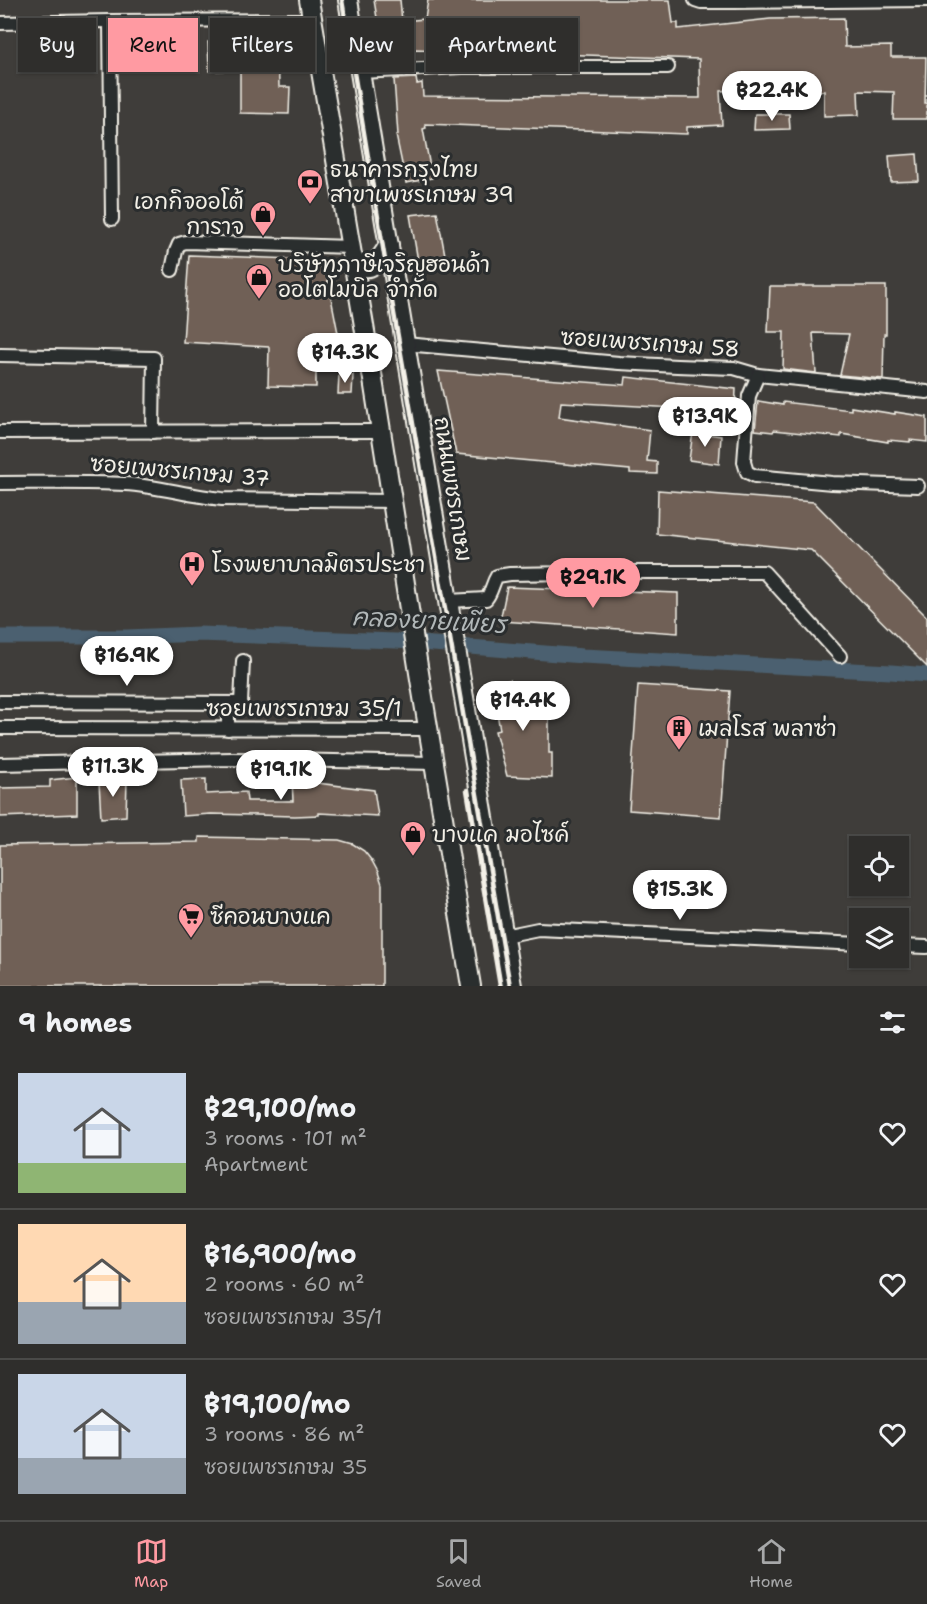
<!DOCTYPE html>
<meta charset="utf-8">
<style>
:root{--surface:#2f2e2c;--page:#3b3a38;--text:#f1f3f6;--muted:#a7a8a9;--line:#4a4a48;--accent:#ff9aa2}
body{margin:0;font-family:"Shantell Sans","Playpen Sans Thai",sans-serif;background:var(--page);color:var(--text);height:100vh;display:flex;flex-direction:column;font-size:22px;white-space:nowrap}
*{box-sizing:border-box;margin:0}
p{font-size:20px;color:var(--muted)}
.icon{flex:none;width:33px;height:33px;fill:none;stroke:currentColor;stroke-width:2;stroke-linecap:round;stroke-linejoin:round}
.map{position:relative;height:986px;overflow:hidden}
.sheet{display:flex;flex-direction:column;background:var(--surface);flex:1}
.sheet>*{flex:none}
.hud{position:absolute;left:18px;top:18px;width:600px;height:54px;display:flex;gap:12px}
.controls{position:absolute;left:849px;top:836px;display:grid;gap:12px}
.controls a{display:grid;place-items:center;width:60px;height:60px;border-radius:0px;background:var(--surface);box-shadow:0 2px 4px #0004,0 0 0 2px var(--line);font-size:30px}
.price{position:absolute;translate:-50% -51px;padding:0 14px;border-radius:21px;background:#fff;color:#222;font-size:20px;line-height:39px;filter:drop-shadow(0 2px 3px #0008)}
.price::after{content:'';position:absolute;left:50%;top:36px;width:18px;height:14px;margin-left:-9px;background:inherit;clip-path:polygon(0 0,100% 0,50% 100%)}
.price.current{background:var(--accent);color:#111}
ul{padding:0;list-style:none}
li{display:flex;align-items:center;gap:18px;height:150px;padding:0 18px}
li+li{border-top:2px solid var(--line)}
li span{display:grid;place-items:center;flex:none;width:168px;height:120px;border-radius:0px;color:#555}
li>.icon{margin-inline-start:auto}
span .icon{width:72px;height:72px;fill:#fffc;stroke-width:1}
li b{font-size:26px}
h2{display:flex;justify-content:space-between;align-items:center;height:72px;padding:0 18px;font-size:26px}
.chip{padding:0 21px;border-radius:0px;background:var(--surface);box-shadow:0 2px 4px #0004,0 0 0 2px var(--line);font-size:21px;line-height:54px}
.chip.current{background:var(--accent);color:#111}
.tab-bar{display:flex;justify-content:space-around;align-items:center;height:84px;border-top:2px solid var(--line);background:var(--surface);font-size:16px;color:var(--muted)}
.tab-bar a{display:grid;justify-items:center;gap:3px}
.tab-bar .current{color:var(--accent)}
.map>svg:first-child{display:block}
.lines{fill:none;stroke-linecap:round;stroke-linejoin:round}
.canal{stroke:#4c616f;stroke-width:15}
.building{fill:#706157;stroke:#f4f1e8;stroke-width:1.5}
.minor-casing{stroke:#f4f1e8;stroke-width:16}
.primary-casing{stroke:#f4f1e8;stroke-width:22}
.minor{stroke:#2a2d2e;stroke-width:12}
.primary{stroke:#2a2d2e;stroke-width:18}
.rail{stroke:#f4f1e8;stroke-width:4.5}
.labels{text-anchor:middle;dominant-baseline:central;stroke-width:6;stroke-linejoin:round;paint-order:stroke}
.poi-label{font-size:22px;fill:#f4f1e8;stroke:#2a2d2e;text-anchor:start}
.street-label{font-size:22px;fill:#f4f1e8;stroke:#2a2d2e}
.water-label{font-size:24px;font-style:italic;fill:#b1b7b8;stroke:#2a2d2e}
</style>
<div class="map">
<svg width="927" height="986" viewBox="0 0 927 986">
<rect width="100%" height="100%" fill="#3f3d3a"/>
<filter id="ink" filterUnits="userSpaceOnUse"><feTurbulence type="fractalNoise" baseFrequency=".0167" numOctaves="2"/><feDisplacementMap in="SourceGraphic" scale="12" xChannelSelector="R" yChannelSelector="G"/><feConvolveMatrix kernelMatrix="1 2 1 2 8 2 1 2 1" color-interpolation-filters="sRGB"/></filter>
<g filter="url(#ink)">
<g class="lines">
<polyline class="canal" points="0,637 127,637 199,634 396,641 583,656 891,672 927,675"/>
</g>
<g class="building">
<polygon points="374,0 400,0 402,21 425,19 428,0 670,0 673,23 678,23 678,29 770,19 844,18 845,47 891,46 891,57 926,57 925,103 927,103 927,119 893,119 894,92 858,91 859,115 824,116 824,91 736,90 720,91 722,125 687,127 687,134 425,124 426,128 423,129 432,178 406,183 396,135 398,135 394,79 416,78 417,84 422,83 423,96 700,98 699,59 413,49 414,61 387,62 378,18 377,18"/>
<polygon points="266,41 266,49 278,48 279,87 290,87 289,114 240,113 240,70 209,71 208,42"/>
<polygon points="755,114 789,114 790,129 754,130"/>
<polygon points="917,154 919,181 891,182 889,156"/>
<polygon points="437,212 445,255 418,261 410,215"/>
<polygon points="189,255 294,259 303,267 325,267 338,333 313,334 312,364 316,364 316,387 268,386 269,347 183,342"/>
<polygon points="770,286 886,286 886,334 884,334 883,379 840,375 849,334 813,333 816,373 783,369 784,332 768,332"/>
<polygon points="438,371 625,385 626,377 736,389 735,411 561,402 559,417 650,430 647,461 657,462 657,474 630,473 630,470 456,454"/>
<polygon points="339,374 353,375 352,394 338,394"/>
<polygon points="758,401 783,405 783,402 851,410 851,407 895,414 895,412 927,417 927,442 910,440 910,442 888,440 888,442 841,434 841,437 774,430 773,432 755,430"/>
<polygon points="693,432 721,436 719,464 689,460"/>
<polygon points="658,490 814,502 927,617 927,667 811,550 657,534"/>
<polygon points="507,587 678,593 678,633 500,621"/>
<polygon points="510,680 512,693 549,693 549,753 552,753 552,778 507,776 495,731 500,730 492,684"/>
<polygon points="638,685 730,691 721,817 629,810"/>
<polygon points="77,777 77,814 0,817 0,788 50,787 50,780"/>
<polygon points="292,778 317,781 317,783 374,790 378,816 319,813 319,815 295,816 211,814 183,816 181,780 206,779 206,794 246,792 247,801 293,801"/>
<polygon points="127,779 126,816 101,818 99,782"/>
<polygon points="199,837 339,840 353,844 364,851 372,861 378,872 382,884 382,986 0,986 0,845 199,842"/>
</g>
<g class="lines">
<g class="minor-casing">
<g id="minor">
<polyline points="695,0 701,2 734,2 927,0"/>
<polyline points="110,21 112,219"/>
<polyline points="0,23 110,21 313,20"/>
<polyline points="360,72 463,67 668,67"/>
<polyline points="172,270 176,251 179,244 186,242 351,247"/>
<polyline points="405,344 619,363 677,366 734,368 758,375 927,392"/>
<polyline points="0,355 154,358 153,432"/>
<polyline points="758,375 749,396 744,462 747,472 755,476 832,483 918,486"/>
<polyline points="0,432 382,431"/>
<path d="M0 483C42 483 84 482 125 484 158 486 189 496 222 499L393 501"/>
<path d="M448 601 486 599C492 592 492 584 497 576L510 574 632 572H764L840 656"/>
<polyline points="0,702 241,703 243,661"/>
<polyline points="228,703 228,729"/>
<polyline points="0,728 428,729"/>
<polyline points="0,764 232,759 434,763"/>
<polyline points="504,936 538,929 860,944"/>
<polyline points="898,946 927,947"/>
</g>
</g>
<g class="primary-casing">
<g id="primary">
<polyline points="309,0 371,367 420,679 471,986"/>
<polyline points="348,0 512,986"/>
<path d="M353 258C368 279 380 260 389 245"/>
</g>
</g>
<use href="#minor" class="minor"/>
<use href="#primary" class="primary"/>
<g class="rail">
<polyline points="342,0 391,296 510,986"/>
<polyline points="467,790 500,986"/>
</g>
</g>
</g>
<defs>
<g id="bank-pin" transform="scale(1.35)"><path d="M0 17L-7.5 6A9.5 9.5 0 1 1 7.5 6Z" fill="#ff9aa2" stroke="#2a2d2e"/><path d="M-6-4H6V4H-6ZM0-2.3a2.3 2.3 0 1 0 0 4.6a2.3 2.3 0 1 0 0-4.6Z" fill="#111"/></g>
<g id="shop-pin" transform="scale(1.35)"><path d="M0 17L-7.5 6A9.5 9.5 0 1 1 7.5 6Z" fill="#ff9aa2" stroke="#2a2d2e"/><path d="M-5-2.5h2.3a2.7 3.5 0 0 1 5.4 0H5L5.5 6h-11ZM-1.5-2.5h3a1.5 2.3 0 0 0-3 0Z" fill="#111"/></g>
<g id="hospital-pin" transform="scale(1.35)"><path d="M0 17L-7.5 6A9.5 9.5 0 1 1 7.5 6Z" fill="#ff9aa2" stroke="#2a2d2e"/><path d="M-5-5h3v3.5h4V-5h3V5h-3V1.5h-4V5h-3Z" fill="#111"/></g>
<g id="building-pin" transform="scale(1.35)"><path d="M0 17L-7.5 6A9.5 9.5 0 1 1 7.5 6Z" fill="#ff9aa2" stroke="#2a2d2e"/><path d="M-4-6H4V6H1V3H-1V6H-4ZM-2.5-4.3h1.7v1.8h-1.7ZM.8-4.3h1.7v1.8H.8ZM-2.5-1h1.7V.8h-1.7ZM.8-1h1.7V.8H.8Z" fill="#111"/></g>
<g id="supermarket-pin" transform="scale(1.35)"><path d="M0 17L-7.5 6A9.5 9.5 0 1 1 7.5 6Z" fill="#ff9aa2" stroke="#2a2d2e"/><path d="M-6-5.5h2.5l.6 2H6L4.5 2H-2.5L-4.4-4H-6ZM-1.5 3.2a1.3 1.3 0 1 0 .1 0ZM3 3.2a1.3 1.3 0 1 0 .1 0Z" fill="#111"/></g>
</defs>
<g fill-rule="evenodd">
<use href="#bank-pin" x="310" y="182"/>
<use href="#shop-pin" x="263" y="214"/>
<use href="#shop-pin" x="259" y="277"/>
<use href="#hospital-pin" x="192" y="564"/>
<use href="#building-pin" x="679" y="728"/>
<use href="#shop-pin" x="413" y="834"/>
<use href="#supermarket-pin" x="191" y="916"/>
</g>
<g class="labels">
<g class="poi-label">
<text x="330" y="169">ธนาคารกรุงไทย<tspan x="330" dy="25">สาขาเพชรเกษม 39</tspan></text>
<text x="244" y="201" text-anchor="end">เอกกิจออโต้<tspan x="244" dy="25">การาจ</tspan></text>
<text x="278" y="264">บริษัทภาษีเจริญฮอนด้า<tspan x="278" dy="25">ออโตโมบิล จำกัด</tspan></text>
<text x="212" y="564">โรงพยาบาลมิตรประชา</text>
<text x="698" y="728">เมลโรส พลาซ่า</text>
<text x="432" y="834">บางแค มอไซค์</text>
<text x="210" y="916">ซีคอนบางแค</text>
</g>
<g class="street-label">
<text transform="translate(650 343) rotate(4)">ซอยเพชรเกษม 58</text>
<text transform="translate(180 471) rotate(5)">ซอยเพชรเกษม 37</text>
<text transform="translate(453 489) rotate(81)">ถนนเพชรเกษม</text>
<text x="304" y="708">ซอยเพชรเกษม 35/1</text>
</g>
<g class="water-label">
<text transform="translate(429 621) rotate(3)">คลองยายเพียร</text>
</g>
</g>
</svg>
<div class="controls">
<a><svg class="icon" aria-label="locate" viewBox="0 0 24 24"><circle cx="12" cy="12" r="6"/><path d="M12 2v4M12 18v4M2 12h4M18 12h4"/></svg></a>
<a><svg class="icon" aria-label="layers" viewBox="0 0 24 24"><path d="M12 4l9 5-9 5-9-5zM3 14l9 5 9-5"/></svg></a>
</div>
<b class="price" style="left:772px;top:122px">฿22.4K</b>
<b class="price" style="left:345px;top:384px">฿14.3K</b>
<b class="price" style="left:705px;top:448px">฿13.9K</b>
<b class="price current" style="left:593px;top:609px">฿29.1K</b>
<b class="price" style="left:127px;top:687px">฿16.9K</b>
<b class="price" style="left:523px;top:732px">฿14.4K</b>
<b class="price" style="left:113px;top:798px">฿11.3K</b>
<b class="price" style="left:281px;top:801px">฿19.1K</b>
<b class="price" style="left:680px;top:921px">฿15.3K</b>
<div class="hud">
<a class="chip">Buy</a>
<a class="chip current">Rent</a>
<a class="chip">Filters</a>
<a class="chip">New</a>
<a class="chip">Apartment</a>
</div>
</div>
<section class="sheet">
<h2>9 homes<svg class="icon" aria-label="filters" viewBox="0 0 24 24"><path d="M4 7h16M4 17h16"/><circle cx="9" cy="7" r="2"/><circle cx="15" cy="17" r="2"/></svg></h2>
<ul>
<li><span style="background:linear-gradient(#c9d6e8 75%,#8fb573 0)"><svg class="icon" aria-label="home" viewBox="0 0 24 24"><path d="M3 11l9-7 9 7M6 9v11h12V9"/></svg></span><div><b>฿29,100/mo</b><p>3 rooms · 101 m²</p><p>Apartment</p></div><svg class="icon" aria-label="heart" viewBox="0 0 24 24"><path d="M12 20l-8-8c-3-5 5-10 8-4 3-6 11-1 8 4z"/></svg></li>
<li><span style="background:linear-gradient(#ffd9b3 65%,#9aa5b1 0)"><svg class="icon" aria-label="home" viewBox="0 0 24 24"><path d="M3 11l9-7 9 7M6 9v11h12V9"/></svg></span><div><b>฿16,900/mo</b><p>2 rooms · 60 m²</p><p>ซอยเพชรเกษม 35/1</p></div><svg class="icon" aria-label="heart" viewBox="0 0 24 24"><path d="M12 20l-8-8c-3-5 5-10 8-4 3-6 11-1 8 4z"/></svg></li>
<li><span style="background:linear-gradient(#c9d6e8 70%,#9aa5b1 0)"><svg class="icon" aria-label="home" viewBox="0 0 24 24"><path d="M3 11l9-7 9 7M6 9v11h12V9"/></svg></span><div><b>฿19,100/mo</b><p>3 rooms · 86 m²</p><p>ซอยเพชรเกษม 35</p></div><svg class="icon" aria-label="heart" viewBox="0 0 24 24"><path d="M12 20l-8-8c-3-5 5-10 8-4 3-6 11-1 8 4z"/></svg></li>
</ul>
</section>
<nav class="tab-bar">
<a class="current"><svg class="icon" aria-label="map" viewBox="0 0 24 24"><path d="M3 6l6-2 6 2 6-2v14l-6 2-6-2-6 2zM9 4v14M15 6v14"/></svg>Map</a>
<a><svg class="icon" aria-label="saved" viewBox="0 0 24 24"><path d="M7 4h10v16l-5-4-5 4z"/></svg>Saved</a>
<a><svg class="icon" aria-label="home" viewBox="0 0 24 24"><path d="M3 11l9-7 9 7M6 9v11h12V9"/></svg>Home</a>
</nav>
